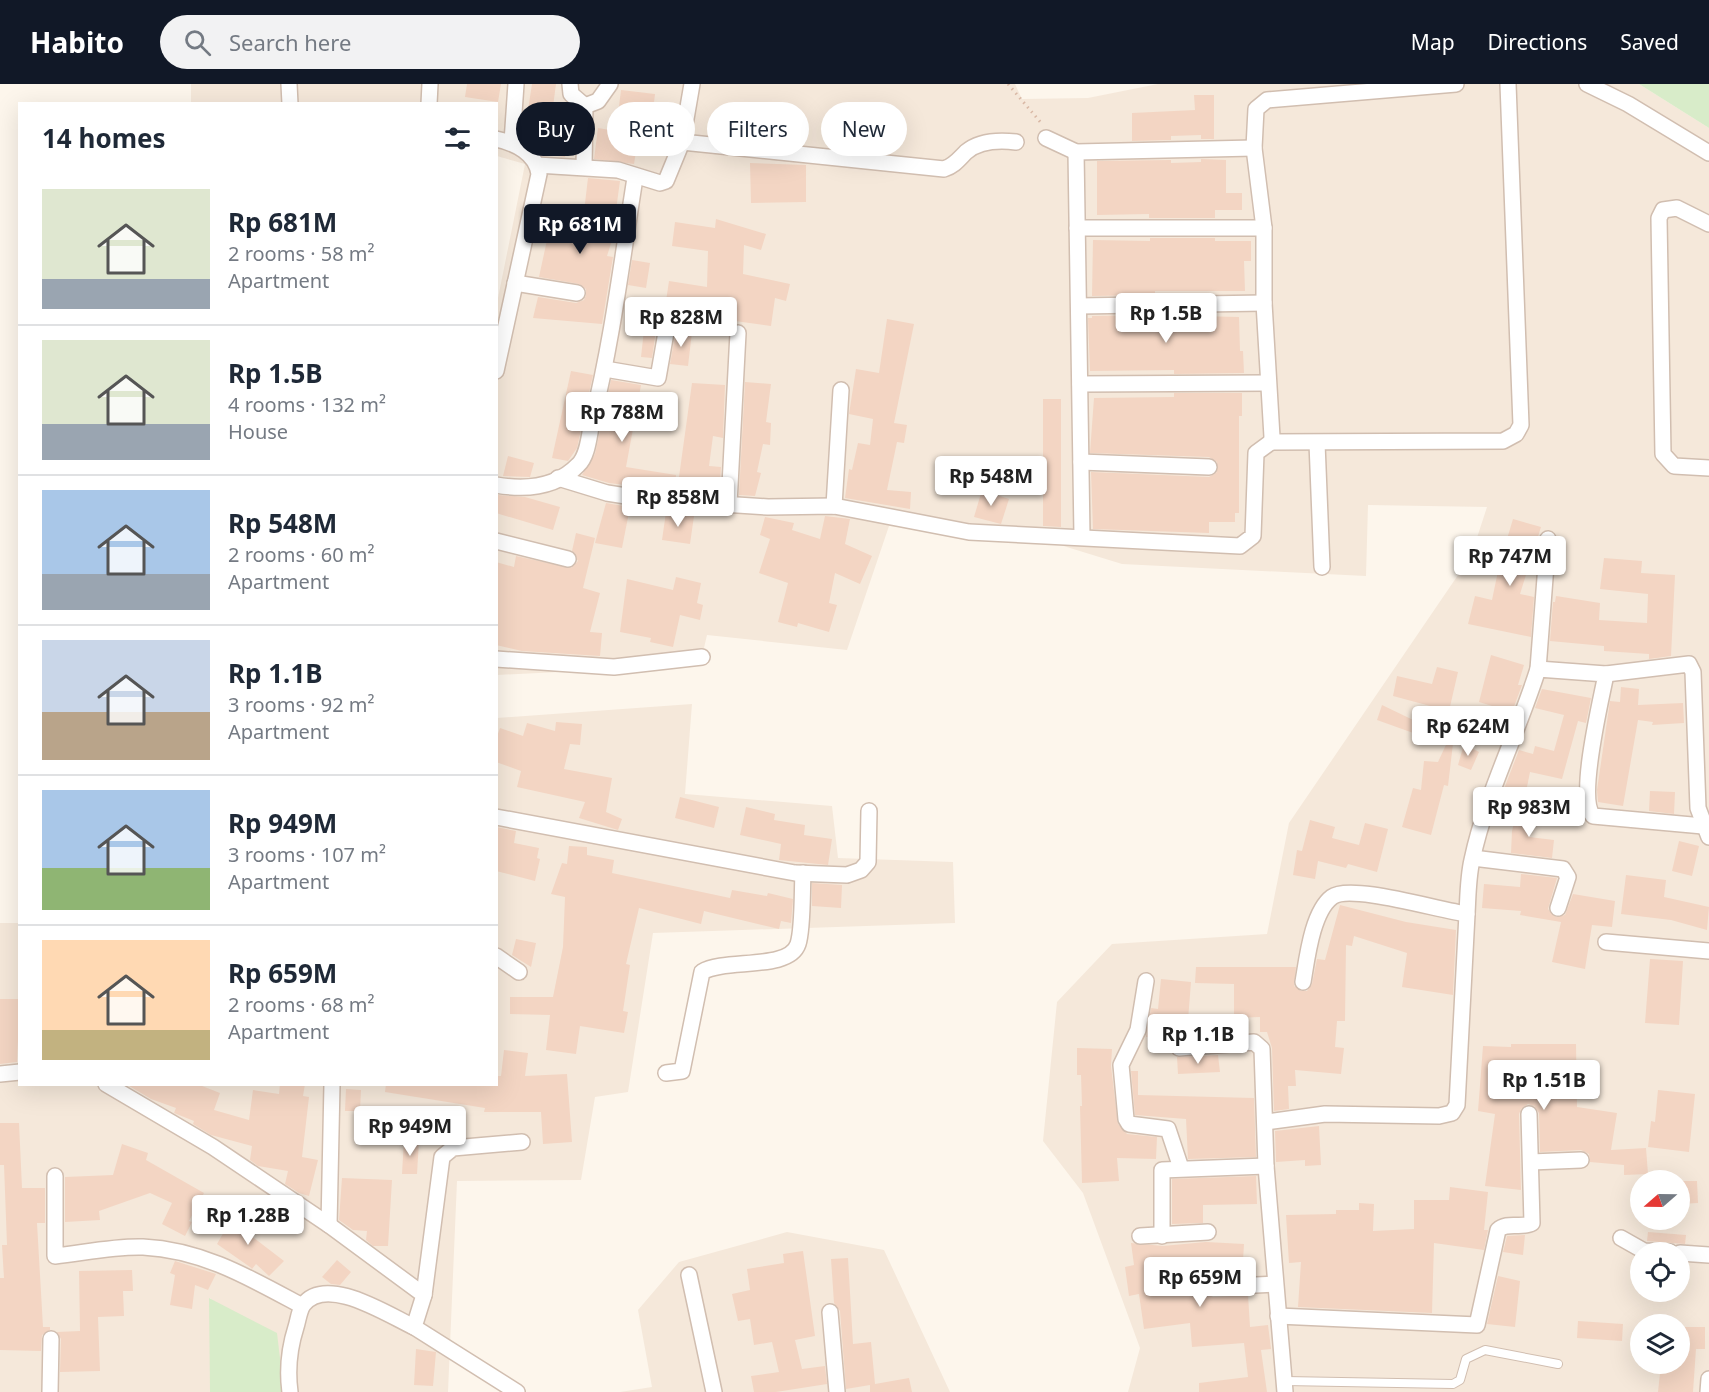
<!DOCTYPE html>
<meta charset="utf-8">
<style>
:root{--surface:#fff;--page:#f2f2f3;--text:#1f2937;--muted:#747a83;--line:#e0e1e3;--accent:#111827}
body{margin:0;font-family:"Noto Sans",sans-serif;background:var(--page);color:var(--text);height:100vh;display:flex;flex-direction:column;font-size:22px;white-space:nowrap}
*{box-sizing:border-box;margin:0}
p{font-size:20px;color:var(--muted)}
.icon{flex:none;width:33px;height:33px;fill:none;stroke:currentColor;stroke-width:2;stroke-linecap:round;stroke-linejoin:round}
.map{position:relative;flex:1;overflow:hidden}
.side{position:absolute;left:18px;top:18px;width:480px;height:984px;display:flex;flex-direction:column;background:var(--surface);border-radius:0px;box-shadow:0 6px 24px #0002}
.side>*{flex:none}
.banner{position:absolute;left:516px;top:18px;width:570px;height:54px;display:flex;gap:12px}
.needle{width:39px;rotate:250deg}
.tools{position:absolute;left:1630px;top:1086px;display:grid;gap:12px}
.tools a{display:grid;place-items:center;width:60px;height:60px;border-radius:50%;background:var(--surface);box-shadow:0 6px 24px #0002;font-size:30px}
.price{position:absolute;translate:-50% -51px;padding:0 14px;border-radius:6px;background:#fff;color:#222;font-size:20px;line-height:39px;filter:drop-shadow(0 2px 3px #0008)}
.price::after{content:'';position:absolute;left:50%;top:36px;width:18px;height:14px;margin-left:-9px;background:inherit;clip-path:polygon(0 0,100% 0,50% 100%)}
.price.on{background:var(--accent);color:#fff}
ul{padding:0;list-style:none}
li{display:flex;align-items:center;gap:18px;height:150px;padding:0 24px}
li+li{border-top:2px solid var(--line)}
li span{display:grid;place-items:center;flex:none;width:168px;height:120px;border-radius:0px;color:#555}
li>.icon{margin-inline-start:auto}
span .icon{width:72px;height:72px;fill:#fffc;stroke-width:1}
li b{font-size:26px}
h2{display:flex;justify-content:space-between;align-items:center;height:72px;padding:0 24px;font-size:26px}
.pill{padding:0 21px;border-radius:27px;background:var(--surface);box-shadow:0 6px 24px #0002;font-size:21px;line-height:54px}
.pill.on{background:var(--accent);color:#fff}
header{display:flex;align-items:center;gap:36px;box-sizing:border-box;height:84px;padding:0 30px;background:var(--accent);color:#fff}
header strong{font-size:28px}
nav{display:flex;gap:33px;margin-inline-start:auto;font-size:21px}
.search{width:420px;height:54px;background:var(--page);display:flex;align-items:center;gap:15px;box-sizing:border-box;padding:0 21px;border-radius:33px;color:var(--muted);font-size:22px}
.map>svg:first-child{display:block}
.residential{fill:#f5e8da;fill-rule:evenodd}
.green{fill:#d8ecc9}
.building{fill:#f3d5c3}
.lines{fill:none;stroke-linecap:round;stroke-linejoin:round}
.lane-casing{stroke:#d1beb0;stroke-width:10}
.street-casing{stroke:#d1beb0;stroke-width:18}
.path{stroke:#d9b8a5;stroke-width:3;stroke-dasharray:1.5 4.5;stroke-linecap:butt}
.lane{stroke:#fff;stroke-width:8}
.street{stroke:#fff;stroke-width:15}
</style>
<header>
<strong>Habito</strong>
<div class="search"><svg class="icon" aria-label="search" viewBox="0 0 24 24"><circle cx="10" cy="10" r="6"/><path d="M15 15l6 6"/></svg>Search here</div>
<nav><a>Map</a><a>Directions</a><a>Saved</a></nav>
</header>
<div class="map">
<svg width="1709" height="1308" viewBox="0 0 1709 1308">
<rect width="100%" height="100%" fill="#fdf6ec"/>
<g class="residential">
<path d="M191 0H1015L1022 15 1088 14 1158 0H1639L1709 44V1308H1128L1140 1264 1083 1109 1043 1057 1057 918 1112 860 1267 850 1289 739 1471 472 1487 423 1368 421 1366 492 1122 480 1044 456 889 442 847 566 707 551 700 581 497 591V219L525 80 497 72 496 20H191ZM1641 1096H1680V1136H1641ZM1641 1168H1680V1208H1641ZM1641 1240H1680V1280H1641Z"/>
<polygon points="692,620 685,710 832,722 838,774 953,778 955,839 653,849 628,1008 595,1013 581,1096 457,1097 448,1308 284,1308 210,1214 210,1308 0,1308 0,839 19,839 20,1000 496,1000 497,634"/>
<polygon points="787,1148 884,1166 950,1308 620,1308 652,1303 638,1226 679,1178"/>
</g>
<g class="green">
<polygon points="1639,0 1709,0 1709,44"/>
<polygon points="209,1214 277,1249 284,1308 210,1308"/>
</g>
<g class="building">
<polygon points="467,0 501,0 498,18 465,13"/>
<polygon points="532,0 556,0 552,30 528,26"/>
<polygon points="621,6 655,10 651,43 640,41 634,80 594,75 598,44 616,47"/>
<polygon points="1194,11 1214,11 1214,55 1201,55 1201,51 1171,52 1171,56 1132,57 1132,29 1195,26"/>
<polygon points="549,38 572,43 565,73 542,70"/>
<polygon points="1201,75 1226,76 1226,109 1242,109 1242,126 1215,126 1215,134 1149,134 1149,130 1097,131 1097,77 1171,76 1171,79 1201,78"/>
<polygon points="750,79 806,81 806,118 751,119"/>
<polygon points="588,94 620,97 616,126 613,126 609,155 612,156 607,172 613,173 602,240 533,234 538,213 576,219 584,216 586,211 586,205 579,200 539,193 547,156 535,154 541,128 583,136"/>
<polygon points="716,135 766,150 761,166 744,161 743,190 790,200 786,217 775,214 771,242 735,237 732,242 694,236 696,221 666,217 669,197 707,203 708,167 672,162 675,138 715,144"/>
<polygon points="1150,154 1215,154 1215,157 1251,157 1251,177 1244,177 1245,207 1155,207 1155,211 1092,212 1093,156 1150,157"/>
<polygon points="632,176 650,179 646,204 628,201"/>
<polygon points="1155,231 1239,233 1240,267 1243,267 1244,289 1174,290 1174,286 1090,287 1088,234 1092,234 1092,232"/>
<polygon points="887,235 914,240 894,339 907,341 904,359 897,358 887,406 911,408 910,425 845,414 849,385 852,386 858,359 870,361 873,335 849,330 856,285 879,289"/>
<polygon points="644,246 656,247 652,274 641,273"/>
<polygon points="676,246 692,248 688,282 670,280"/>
<polygon points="571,287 593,291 577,364 568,377 552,374"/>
<polygon points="611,296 641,301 626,383 676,391 674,407 609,399 582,391 595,370"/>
<polygon points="745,298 771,300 766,338 771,339 770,361 763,360 757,388 761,389 755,412 739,411"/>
<polygon points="692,299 725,301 723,354 713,352 709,382 721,383 720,399 695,398 695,403 678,400"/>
<polygon points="1174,309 1242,309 1242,332 1239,332 1239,429 1235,429 1235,438 1209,438 1209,449 1093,445 1091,388 1209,393 1217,388 1217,378 1209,373 1090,369 1094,314 1174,313"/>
<polygon points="1043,315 1061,315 1061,443 1043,442"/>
<polygon points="508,372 534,379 530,393 503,392"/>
<polygon points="982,406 1009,415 1001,440 974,433"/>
<polygon points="498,411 525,413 560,423 553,446 496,429"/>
<polygon points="606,419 630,423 622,464 595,459"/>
<polygon points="666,428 694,432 690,460 662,456"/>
<polygon points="825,432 850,435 845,460 872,472 860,500 835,489 829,519 837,521 829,548 798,539 797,543 778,538 788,499 759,489 770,455 760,451 765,433 794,439 792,446 820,455"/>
<polygon points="1513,435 1541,443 1520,510 1534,513 1531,553 1468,540 1475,512 1492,516 1498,487 1511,456 1507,455"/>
<polygon points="576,449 595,454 583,504 600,509 590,548 602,549 600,572 522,567 496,561 496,478 514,483 516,472 571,484 578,477 572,467"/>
<polygon points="1604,474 1642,477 1641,489 1675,491 1671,572 1649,575 1649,570 1604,567 1604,562 1550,557 1553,518 1555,518 1556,512 1600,519 1599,536 1647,539 1648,510 1600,505"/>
<polygon points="676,493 701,499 697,519 703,521 700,536 680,531 673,563 650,558 651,554 620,548 627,495 673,506"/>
<polygon points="1491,571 1524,581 1518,601 1522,601 1512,628 1479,618"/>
<polygon points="1437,583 1458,588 1449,627 1393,612 1397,592 1432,600"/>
<polygon points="1621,603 1639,605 1638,621 1683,619 1684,639 1652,641 1653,638 1638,636 1623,722 1598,718 1597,706 1610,617 1620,618"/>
<polygon points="1542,605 1591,614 1586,639 1578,637 1562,695 1530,688 1523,723 1499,718 1519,666 1533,670 1535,662 1554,667 1564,631 1535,624"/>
<polygon points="1382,621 1434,646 1430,655 1377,636"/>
<polygon points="556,638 582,640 580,661 570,660 564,685 612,694 606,728 622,735 618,746 579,734 585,718 517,703 521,687 496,678 496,655 500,644 523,652 527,639 555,647"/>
<polygon points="1451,650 1454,651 1448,702 1444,701 1431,751 1402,743 1413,704 1421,706 1424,677 1438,678"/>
<polygon points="1464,660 1479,668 1471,686 1458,681"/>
<polygon points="1650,707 1675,708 1674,730 1649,727"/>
<polygon points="680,713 719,723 714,744 675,734"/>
<polygon points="746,723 775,730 774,736 805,741 804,751 832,755 828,781 779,776 781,760 740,751"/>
<polygon points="1517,726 1534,730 1529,753 1554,756 1552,774 1511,769 1512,747"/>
<polygon points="1310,736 1335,743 1332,754 1359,761 1365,739 1388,745 1377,788 1348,780 1346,784 1318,777 1315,795 1293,791 1297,766 1302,767"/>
<polygon points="496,743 516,747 514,759 539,764 537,774 540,775 535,797 496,787"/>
<polygon points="1679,757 1699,762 1692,792 1672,787"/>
<polygon points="569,762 587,763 587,771 614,776 612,789 730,814 732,806 767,812 768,809 793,815 791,839 781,837 779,845 704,827 701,840 639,824 626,880 630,881 623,927 628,928 624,949 580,942 576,970 546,966 550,931 510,930 510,913 553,913 563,863 565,813 551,810 562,779 567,780"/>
<polygon points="1521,790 1557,794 1548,825 1556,833 1565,831 1573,810 1615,817 1612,843 1592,841 1585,885 1552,878 1561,838 1520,831 1521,827 1482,824 1484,800 1520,803"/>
<polygon points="1626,791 1666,796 1664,813 1709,823 1707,846 1671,836 1621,830"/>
<polygon points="812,799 842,801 841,824 812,822"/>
<polygon points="1340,821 1406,838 1456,846 1453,911 1402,903 1407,869 1354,852 1352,862 1346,861 1345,937 1337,937 1335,963 1344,964 1341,990 1295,986 1296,1002 1288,1002 1289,1025 1274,1027 1272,964 1267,948 1260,948 1260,933 1234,934 1234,900 1195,899 1196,883 1296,883 1294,902 1301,907 1307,907 1312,900 1317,875 1325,876"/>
<polygon points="516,855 536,859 531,883 512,871"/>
<polygon points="1650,875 1683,877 1679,941 1645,939"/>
<polygon points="1161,895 1191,898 1188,936 1222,933 1223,951 1176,955 1146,953 1151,924 1158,925"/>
<polygon points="0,915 20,915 17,978 0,980"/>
<polygon points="1511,960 1576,960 1577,1023 1617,1029 1611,1066 1646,1064 1648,1090 1624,1091 1624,1081 1590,1078 1589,1070 1581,1066 1540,1068 1539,1029 1534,1022 1528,1020 1521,1025 1519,1030 1521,1106 1485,1102 1495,1030 1478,1027 1483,962 1511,963"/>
<polygon points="1077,964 1112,965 1111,982 1118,1040 1127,1050 1157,1053 1156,1075 1117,1074 1119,1097 1082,1099 1080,1022 1082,1022 1081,991 1077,991"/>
<polygon points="504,966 528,969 525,992 567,990 572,1058 543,1060 541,1028 484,1028 485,1024 385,1008 386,1000 496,1000 496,992 501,992"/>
<polygon points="1218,971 1220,988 1178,990 1177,973"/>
<polygon points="1131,987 1138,987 1138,1011 1254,1014 1256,1073 1188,1075 1186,1035 1135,1031"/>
<polygon points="126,1000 197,1000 220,1009 214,1026 249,1036 253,1006 279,1010 280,1000 305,1000 303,1012 309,1013 302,1073 318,1076 309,1112 299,1109 285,1100 288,1087 258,1082 250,1076 252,1062 211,1051 193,1040 194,1037 174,1029 176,1024 151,1015"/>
<polygon points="346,1005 361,1006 360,1027 345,1027"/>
<polygon points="1658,1006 1695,1010 1689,1068 1648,1063 1651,1037 1655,1038"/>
<polygon points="358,1033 393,1036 391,1056 357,1053"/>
<polygon points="0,1039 19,1039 22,1104 45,1104 45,1139 37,1139 43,1243 50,1243 50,1246 42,1251 41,1267 0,1266 0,1194 4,1194 2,1161 7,1161 4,1081 0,1081"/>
<polygon points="1319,1042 1321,1081 1305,1082 1305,1076 1276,1078 1275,1047"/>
<polygon points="404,1055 419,1056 417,1090 402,1090"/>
<polygon points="122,1060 148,1069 146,1076 204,1109 189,1137 192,1138 185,1152 162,1140 172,1119 150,1109 99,1127 100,1136 65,1138 65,1093 113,1091"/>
<polygon points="1256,1092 1257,1120 1203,1121 1203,1139 1172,1140 1172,1095"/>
<polygon points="342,1094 392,1096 388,1162 373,1162 366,1156 367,1147 353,1146 339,1136"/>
<polygon points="1680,1097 1697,1097 1698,1119 1680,1120"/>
<polygon points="1450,1103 1488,1108 1484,1146 1488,1146 1484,1166 1434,1159 1432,1229 1298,1223 1301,1178 1289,1179 1286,1131 1336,1130 1336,1126 1359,1126 1359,1119 1374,1120 1373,1147 1414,1145 1414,1116 1449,1116"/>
<polygon points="236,1127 253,1136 246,1148 284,1177 269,1192 256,1180 252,1185 250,1183 217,1160"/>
<polygon points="1648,1148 1686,1151 1685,1160 1647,1157"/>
<polygon points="1525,1151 1523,1171 1503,1168 1507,1152"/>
<polygon points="1206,1158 1244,1160 1243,1177 1206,1176 1207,1179 1161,1180 1166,1209 1187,1207 1205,1208 1213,1213 1248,1211 1250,1243 1268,1241 1271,1265 1261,1266 1267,1308 1199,1308 1199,1299 1248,1293 1244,1259 1192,1263 1190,1239 1144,1245 1139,1210 1129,1212 1125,1183 1134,1181 1131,1159 1163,1162"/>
<polygon points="803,1167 815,1252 795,1256 802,1285 825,1282 827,1300 776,1308 754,1308 751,1292 779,1288 772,1258 754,1261 750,1235 738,1237 732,1210 750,1206 747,1185 784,1179 783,1170"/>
<polygon points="848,1174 853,1260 871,1258 875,1300 909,1294 912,1308 870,1308 870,1301 846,1305 840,1227 834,1219 831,1175"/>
<polygon points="337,1176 351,1188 340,1201 331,1200 322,1193"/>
<polygon points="175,1177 216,1190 208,1206 195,1201 192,1225 170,1221 175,1191 170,1189"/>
<polygon points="132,1186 133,1207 123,1207 124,1232 98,1233 100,1287 60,1288 61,1255 57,1248 80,1247 79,1187"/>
<polygon points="1498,1192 1520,1197 1515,1243 1487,1240"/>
<polygon points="1578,1237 1623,1240 1622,1257 1577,1254"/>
<polygon points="1680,1243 1705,1243 1705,1265 1696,1265 1693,1308 1658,1308 1661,1280 1680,1280"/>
<polygon points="416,1265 436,1268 433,1302 414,1301"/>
</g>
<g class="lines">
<g class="lane-casing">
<g id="lane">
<polyline points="1450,635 1511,660"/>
<polyline points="1285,1297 1453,1300 1460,1296 1466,1275 1485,1266 1558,1280"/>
</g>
</g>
<g class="street-casing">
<g id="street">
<polyline points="289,0 290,20"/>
<polyline points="570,0 571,10 585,22"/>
<polyline points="1587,0 1628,20 1709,69"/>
<polyline points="429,20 430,0"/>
<polyline points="1046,54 1076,68 1254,64"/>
<path d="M496 55C515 59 536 69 539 90L496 287"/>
<polyline points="512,58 516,0"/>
<path d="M682 58 944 85C954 82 959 75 966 68 980 56 999 56 1016 58"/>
<polyline points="1076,68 1082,452"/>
<polyline points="537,81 618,86 660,99 666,97 682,58 692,0"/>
<polyline points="584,83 585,22 598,17 610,0"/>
<polyline points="1709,140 1677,124 1663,126 1659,134 1663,370 1674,382 1709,384"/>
<polyline points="1077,144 1264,144"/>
<polyline points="515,199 577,209"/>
<polyline points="1079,222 1264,219"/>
<polyline points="605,285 658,294 668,237"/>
<polyline points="1080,300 1267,299"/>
<polyline points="1271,358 1503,357 1516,350 1521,341 1508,0"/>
<polyline points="1317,359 1322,483"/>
<polyline points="1081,378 1209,383"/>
<polyline points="558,394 607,409 645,415 768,423 834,422 969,448 1240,462 1253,452 1256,369 1271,358 1272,353 1264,219 1264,144 1254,64 1256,25 1267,16 1456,0"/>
<path d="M496 401C525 406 556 404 578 381 588 372 589 351 592 338 612 258 622 176 635 94"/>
<polyline points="729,420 738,249"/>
<polyline points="834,422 841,306"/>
<polyline points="496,457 568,475"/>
<polyline points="496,575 614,583 702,573"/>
<polyline points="1538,585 1548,455"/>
<polyline points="1606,590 1689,580 1693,588 1698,724 1709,753"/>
<polyline points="496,733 795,789 847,791 861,786 868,778 869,727"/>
<polyline points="1473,774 1563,785 1568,793 1558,824"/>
<polyline points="1606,858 1709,867"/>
<polyline points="496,872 519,888"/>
<polyline points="1146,897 1138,946 1121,981 1126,1035 1129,1040 1168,1045 1181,1084"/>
<path d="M1303 898C1307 875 1312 828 1332 813 1350 799 1441 827 1467 830 1468 812 1468 793 1472 776 1486 710 1518 649 1538 585L1606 590C1601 617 1577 713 1593 732L1703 742"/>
<polyline points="1179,964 1254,958 1262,965 1266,1082 1285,1308"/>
<path d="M666 989 682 987 702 888C725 874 789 887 798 860 803 845 802 807 803 789"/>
<polyline points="0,990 20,988"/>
<polyline points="106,1000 213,1063 329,1141 424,1211 414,1243 517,1308"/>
<polyline points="1266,1038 1325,1030 1439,1032 1452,1029 1457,1021 1467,830"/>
<polyline points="1531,1078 1581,1076"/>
<path d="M55 1092V1172C83 1169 114 1162 143 1163 203 1166 250 1194 302 1222"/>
<polyline points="329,1141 332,1000"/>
<polyline points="1140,1152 1208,1148"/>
<polyline points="1162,1152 1162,1086 1266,1082"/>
<polyline points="1621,1154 1644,1167 1670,1168"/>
<polyline points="1680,1169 1709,1171"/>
<polyline points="689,1191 714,1308"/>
<polyline points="1213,1203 1275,1200"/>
<polyline points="424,1211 442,1073 453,1064 522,1058"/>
<polyline points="830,1228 837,1308"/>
<path d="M1278 1232 1477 1241 1498 1146C1507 1137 1522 1145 1532 1139L1529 1030"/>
<polyline points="50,1308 51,1255"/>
<path d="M290 1308C287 1286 289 1265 296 1243 298 1237 299 1227 303 1221 326 1190 388 1231 414 1243"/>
<polyline points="1708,1308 1709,1295"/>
</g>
</g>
<polyline class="path" points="1008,0 1042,40"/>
<use href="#lane" class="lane"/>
<use href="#street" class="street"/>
</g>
</svg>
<div class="tools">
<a><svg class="needle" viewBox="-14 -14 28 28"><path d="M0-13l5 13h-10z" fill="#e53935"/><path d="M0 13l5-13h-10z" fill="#747a83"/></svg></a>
<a><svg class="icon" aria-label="locate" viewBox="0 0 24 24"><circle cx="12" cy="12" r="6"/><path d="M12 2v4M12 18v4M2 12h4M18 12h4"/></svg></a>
<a><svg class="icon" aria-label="layers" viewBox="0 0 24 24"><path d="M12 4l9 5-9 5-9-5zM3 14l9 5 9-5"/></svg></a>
</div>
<b class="price on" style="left:580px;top:171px">Rp 681M</b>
<b class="price" style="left:1166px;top:260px">Rp 1.5B</b>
<b class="price" style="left:681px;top:264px">Rp 828M</b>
<b class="price" style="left:622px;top:359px">Rp 788M</b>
<b class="price" style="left:991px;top:423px">Rp 548M</b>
<b class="price" style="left:678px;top:444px">Rp 858M</b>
<b class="price" style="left:1510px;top:503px">Rp 747M</b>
<b class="price" style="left:1468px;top:673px">Rp 624M</b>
<b class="price" style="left:1529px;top:754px">Rp 983M</b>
<b class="price" style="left:1198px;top:981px">Rp 1.1B</b>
<b class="price" style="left:1544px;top:1027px">Rp 1.51B</b>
<b class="price" style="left:410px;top:1073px">Rp 949M</b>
<b class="price" style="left:248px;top:1162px">Rp 1.28B</b>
<b class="price" style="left:1200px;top:1224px">Rp 659M</b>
<div class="banner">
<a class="pill on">Buy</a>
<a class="pill">Rent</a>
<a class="pill">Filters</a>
<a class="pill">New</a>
</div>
<section class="side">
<h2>14 homes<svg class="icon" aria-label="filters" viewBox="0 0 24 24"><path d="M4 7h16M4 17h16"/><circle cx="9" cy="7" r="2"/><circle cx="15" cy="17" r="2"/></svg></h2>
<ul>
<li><span style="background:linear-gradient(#dfe7d0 75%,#9aa5b1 0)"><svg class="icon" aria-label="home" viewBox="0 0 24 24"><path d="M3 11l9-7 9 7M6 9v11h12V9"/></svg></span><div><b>Rp 681M</b><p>2 rooms · 58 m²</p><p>Apartment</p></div></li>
<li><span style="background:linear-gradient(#dfe7d0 70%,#9aa5b1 0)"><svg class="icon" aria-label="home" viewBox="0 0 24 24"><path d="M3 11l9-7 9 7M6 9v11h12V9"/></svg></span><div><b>Rp 1.5B</b><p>4 rooms · 132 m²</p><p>House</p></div></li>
<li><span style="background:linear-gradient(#a9c7e8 70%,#9aa5b1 0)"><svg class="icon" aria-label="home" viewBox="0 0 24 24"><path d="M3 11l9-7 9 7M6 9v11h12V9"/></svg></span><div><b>Rp 548M</b><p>2 rooms · 60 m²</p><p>Apartment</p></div></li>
<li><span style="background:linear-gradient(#c9d6e8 60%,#b9a48a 0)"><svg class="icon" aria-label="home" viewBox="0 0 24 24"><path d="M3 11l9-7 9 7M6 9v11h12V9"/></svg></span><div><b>Rp 1.1B</b><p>3 rooms · 92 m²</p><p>Apartment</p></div></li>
<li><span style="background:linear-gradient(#a9c7e8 65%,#8fb573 0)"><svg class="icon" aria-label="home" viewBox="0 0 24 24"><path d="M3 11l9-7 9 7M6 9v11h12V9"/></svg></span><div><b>Rp 949M</b><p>3 rooms · 107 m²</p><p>Apartment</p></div></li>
<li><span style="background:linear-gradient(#ffd9b3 75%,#c2b280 0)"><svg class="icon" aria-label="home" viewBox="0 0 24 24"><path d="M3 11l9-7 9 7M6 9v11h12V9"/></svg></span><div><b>Rp 659M</b><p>2 rooms · 68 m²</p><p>Apartment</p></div></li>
</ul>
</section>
</div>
